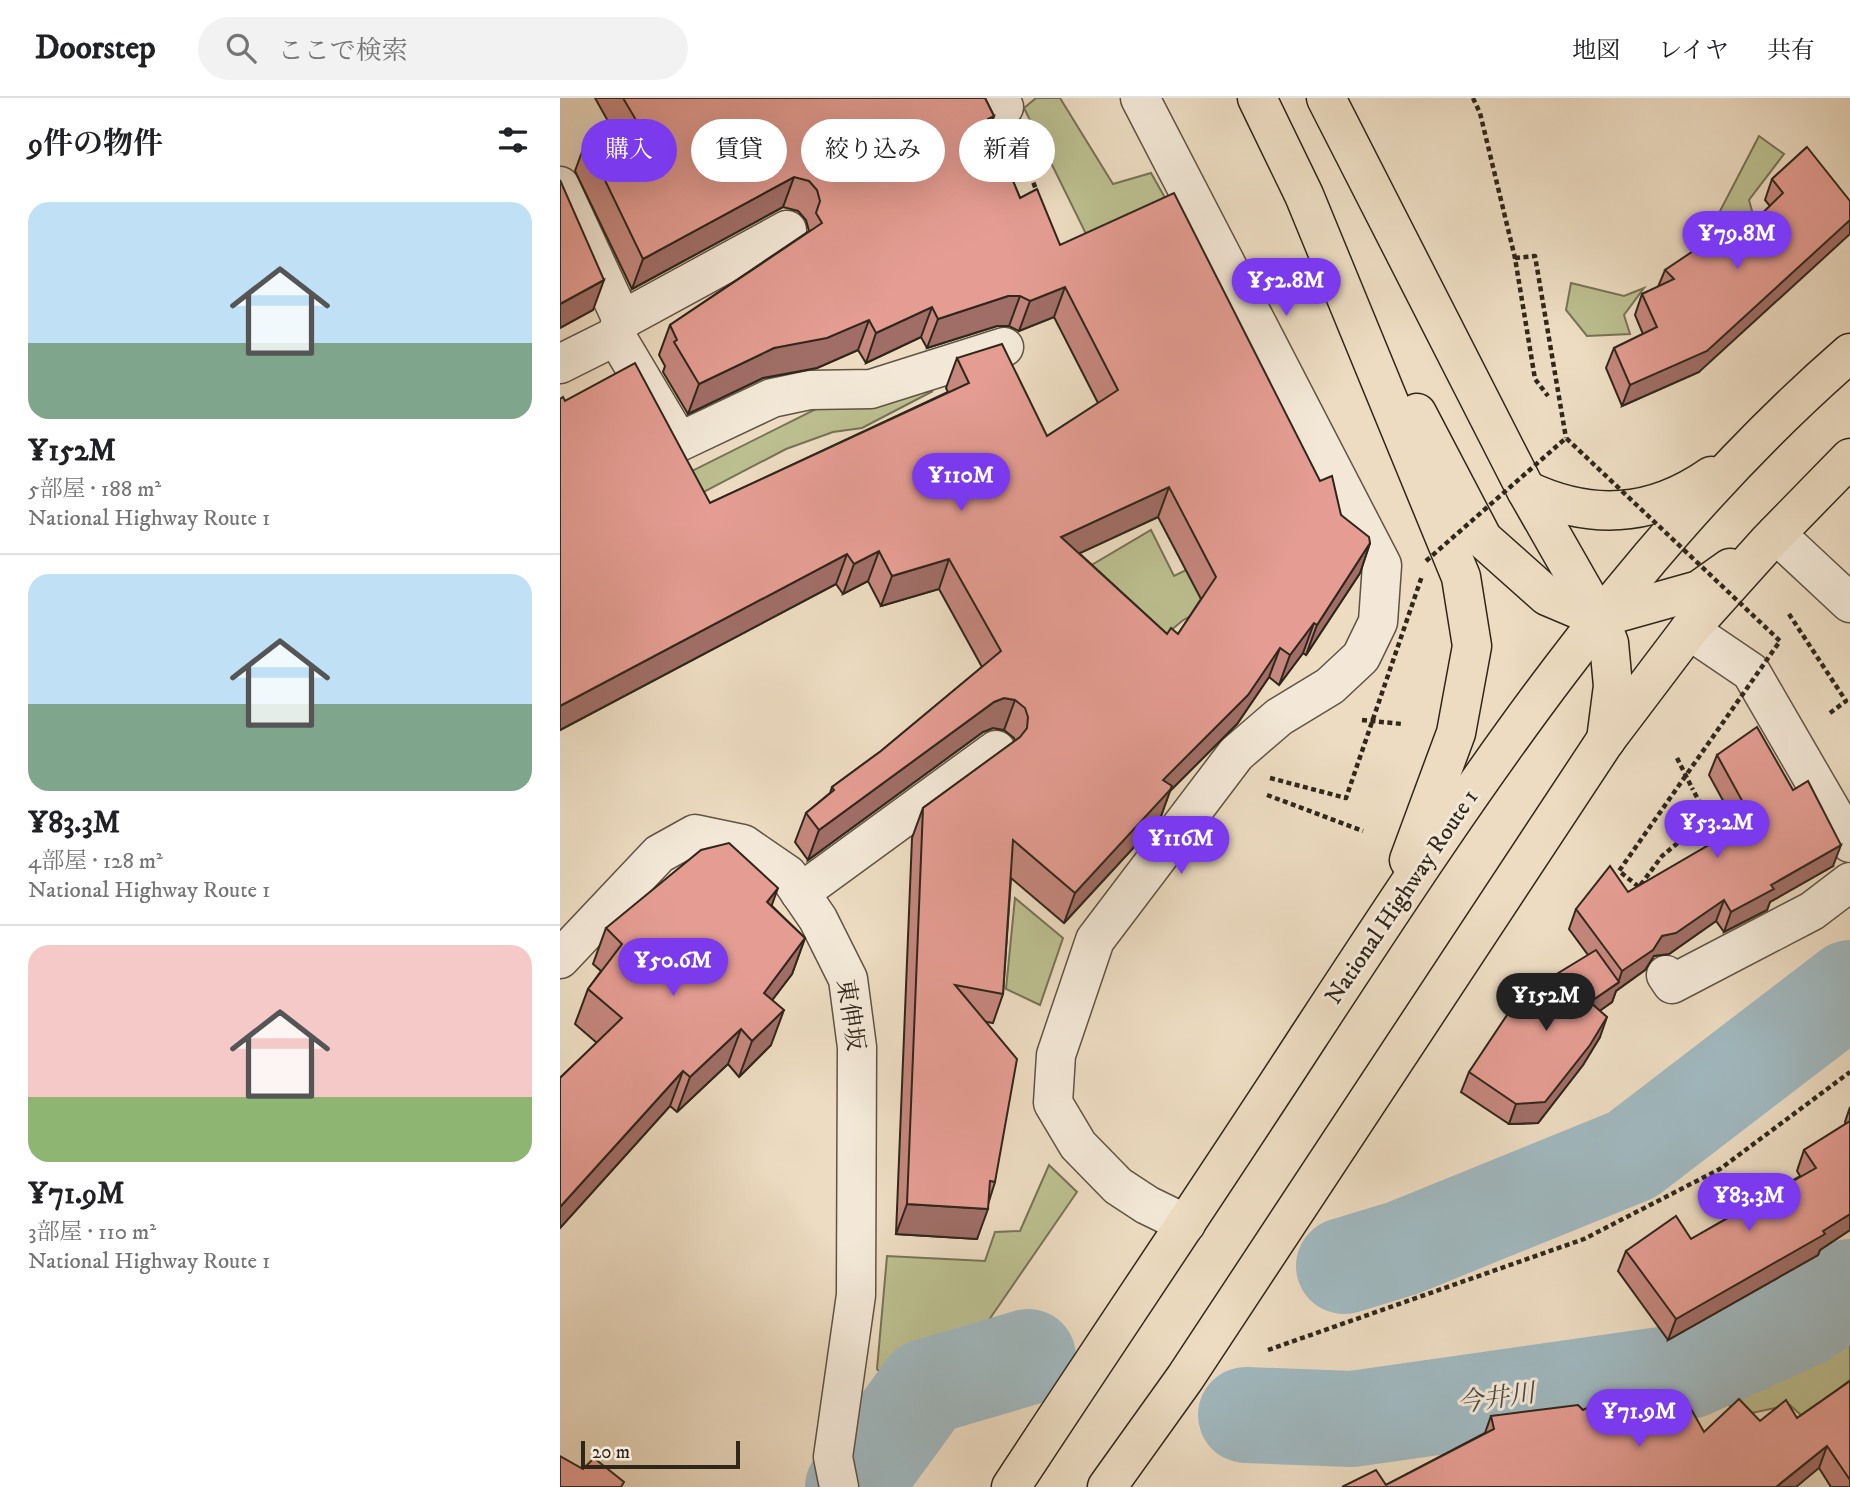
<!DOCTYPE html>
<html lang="ja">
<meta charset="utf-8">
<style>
:root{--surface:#fff;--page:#f2f2f2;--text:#202124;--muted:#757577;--line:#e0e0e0;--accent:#7c3aed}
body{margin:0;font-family:"IM FELL DW Pica","Noto Serif JP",serif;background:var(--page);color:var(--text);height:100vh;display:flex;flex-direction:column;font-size:26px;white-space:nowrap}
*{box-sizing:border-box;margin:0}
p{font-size:23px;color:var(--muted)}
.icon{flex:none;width:38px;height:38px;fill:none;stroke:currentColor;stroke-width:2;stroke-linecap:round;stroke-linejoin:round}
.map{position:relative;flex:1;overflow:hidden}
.sheet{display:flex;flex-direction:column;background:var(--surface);width:560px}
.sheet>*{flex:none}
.banner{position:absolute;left:21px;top:21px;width:665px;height:63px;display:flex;gap:14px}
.scale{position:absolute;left:21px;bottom:18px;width:159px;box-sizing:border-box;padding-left:7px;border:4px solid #30271b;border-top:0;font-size:19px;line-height:24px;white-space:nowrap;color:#30271b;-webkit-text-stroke:5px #f3e8d7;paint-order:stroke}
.price{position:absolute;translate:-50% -60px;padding:0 16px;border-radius:24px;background:var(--accent);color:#fff;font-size:23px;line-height:46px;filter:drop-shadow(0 2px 4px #0008)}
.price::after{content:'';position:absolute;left:50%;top:42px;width:21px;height:16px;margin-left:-10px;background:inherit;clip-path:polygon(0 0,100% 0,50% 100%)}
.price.active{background:#222;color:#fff}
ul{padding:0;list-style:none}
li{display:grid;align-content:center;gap:14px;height:371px;padding:0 28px}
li+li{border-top:2px solid var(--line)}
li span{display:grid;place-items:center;height:217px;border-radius:21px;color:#555}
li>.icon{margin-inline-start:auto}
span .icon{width:126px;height:126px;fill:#fffc;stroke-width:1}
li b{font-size:30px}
h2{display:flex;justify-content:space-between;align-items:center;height:84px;padding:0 28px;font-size:30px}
.chip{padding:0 24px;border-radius:32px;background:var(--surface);box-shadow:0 7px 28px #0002;font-size:24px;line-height:63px}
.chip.active{background:var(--accent);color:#fff}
header{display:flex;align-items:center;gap:42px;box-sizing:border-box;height:98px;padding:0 35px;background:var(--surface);border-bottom:2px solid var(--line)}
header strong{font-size:33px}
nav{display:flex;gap:38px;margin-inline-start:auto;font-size:24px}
.search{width:490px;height:63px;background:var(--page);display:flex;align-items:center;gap:18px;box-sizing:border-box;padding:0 24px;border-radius:38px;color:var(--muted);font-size:26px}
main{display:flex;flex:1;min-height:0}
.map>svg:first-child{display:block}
.green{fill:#bcbf90;stroke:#767356;stroke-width:2}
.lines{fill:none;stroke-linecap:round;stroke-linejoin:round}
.river{stroke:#a0b8bf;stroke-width:96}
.minor-casing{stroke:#5f5445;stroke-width:41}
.highway-casing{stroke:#30271b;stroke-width:41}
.path{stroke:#30271b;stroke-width:4.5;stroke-dasharray:5 3.5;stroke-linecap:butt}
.minor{stroke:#f3e8d7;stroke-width:38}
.highway{stroke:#eddcc2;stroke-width:38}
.path-bridge{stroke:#30271b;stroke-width:4.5;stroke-dasharray:5 3.5;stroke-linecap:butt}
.wall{fill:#c5877e;stroke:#30271b;stroke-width:2;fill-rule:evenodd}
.shaded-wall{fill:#a06e67;stroke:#30271b;stroke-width:2}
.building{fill:#e59d93;stroke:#30271b;stroke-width:2;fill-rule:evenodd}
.labels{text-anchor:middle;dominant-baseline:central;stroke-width:6;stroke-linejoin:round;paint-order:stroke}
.street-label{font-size:24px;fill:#30271b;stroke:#f3e8d7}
.water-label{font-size:26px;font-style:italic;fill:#4c4b44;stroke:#f3e8d7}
</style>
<header>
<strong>Doorstep</strong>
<div class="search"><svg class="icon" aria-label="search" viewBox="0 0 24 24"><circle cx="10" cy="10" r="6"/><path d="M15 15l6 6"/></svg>ここで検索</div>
<nav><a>地図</a><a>レイヤ</a><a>共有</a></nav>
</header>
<main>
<section class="sheet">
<h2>9件の物件<svg class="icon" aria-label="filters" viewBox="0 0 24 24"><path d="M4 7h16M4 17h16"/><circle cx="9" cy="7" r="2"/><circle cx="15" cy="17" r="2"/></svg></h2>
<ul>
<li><span style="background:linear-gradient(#bfe0f5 65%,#7fa58c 0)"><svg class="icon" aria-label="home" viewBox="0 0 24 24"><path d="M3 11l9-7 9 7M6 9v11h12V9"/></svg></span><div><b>¥152M</b><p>5部屋 · 188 m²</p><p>National Highway Route 1</p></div></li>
<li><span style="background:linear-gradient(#bfe0f5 60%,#7fa58c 0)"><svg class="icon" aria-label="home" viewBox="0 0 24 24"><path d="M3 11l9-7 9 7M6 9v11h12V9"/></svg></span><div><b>¥83.3M</b><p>4部屋 · 128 m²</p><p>National Highway Route 1</p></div></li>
<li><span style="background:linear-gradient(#f6c9c9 70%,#8fb573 0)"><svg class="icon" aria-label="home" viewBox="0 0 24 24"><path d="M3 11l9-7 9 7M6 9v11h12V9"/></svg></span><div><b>¥71.9M</b><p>3部屋 · 110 m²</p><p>National Highway Route 1</p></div></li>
</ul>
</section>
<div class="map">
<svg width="1290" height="1389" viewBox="0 0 1290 1389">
<rect width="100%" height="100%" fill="#eddcc2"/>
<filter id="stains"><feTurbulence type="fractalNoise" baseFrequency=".00286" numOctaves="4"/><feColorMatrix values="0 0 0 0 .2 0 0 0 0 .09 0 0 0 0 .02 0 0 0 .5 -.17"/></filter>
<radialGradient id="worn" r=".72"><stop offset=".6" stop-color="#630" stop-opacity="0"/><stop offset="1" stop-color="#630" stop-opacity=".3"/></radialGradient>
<g class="green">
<polygon points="476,0 500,0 553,86 591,75 608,105 529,142 464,10"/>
<polygon points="1199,38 1224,56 1189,102 1192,113 1160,156 1146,140"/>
<polygon points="1011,185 1064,198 1084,190 1064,217 1070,236 1027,238 1006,212"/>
<polygon points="373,293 302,330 273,334 226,351 0,469 0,439 266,306"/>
<polygon points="591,432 614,478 669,451 682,487 622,523 591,549 457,511"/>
<polygon points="455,800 503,840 480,907 446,891"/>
<polygon points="489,1067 517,1094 422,1232 385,1246 332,1288 317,1271 327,1158 425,1163 435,1134 460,1133"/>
<polygon points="1290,1153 1290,1282 1243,1319 1230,1307 1187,1316 1133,1289 1113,1259 1152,1233 1138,1212 1151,1201 1173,1224"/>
</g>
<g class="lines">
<g class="river">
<polyline points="784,1168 843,1150 1072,1057 1290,890"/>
<polyline points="686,1317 792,1321 1129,1273 1244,1221 1290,1189"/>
<polyline points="293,1389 366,1289 468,1259"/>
</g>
<g class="minor-casing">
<g id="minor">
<polyline points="440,0 444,9"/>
<polyline points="580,0 822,467 818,524 801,559 770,588 719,619 676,656 535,842 496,957 493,1005 518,1047 558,1088 587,1107 626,1126"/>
<polyline points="0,88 62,222"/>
<polyline points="56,238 119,344 212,300 250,292 311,291 444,249"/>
<polyline points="0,266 56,238 62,222 227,132"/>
<polyline points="1216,436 1290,505"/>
<polyline points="1129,532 1191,574 1290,745"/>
<polyline points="240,795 436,652"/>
<polyline points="0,861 99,756 135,736 183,746 228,777 258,821 288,881 297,949 296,1197 273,1359 279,1389"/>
<polyline points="1106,877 1112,886 1252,813 1290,784"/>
</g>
</g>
<g class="highway-casing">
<g id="highway">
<polyline points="697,0 744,97 901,479 912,548 896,635 849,762"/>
<polyline points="766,0 966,392 1039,520 1049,545 1053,588 1046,642"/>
<polyline points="857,315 923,441 987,498 1039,520 1139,492 1170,470"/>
<path d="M966 392C1031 423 1092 419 1151 378"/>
<path d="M451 1389C550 1238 651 1089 749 938 908 695 1069 447 1290 255"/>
<polyline points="547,1389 625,1280 1045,643 1129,532 1209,443 1290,360"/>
</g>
</g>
<g class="path">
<polyline points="913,0 920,15 955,160 975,281 988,298"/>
<polyline points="461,53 477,94"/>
<polyline points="955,160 975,158 1006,340"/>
<polyline points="1229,516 1286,603 1270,615"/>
<polyline points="802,622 842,626"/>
<polyline points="1117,660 1132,690"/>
<polyline points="707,697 803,733"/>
<polyline points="708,1252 1024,1141 1160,1071 1290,974"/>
</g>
<use href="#minor" class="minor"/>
<use href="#highway" class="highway"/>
<g class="path-bridge">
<polyline points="866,463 1006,340 1220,543 1059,773 1079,789 1102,758 1148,720 1132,690"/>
<polyline points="710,680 786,700 862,478"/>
</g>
</g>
<g class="wall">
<path d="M35 0H425L434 18 430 28 460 100 500 147 760 383 781 417 810 445 800 475 746 557 743 555 719 587 709 579 677 626 610 693 601 718 599 722 504 825 451 780 443 896 433 925 427 924 435 1084 417 1141 336 1136 352 740 363 710 455 643 454 640 444 632 433 630 423 634 248 762 235 744 246 715 270 695 272 689 321 653 422 569 379 491 321 508 308 483 283 496 276 486 0 632 5 303 150 405 388 294 386 290 397 260 487 338 538 305 494 219 459 233 449 228H437L367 250 361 239 306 265 298 252 257 270 203 280 128 316 103 274 105 268 99 257 110 227 249 133 246 122 238 113 223 109 72 191 15 73 26 43 53 32ZM598 419 641 501 618 536H607L519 455Z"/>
<polygon points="1247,49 1139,274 1062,308 1046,270 1054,250 1083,236 1075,217 1082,196 1098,189 1105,172 1165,152 1210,108 1205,102 1212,81"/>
<polygon points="1157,657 1273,768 1210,804 1207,812 1164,834 1156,823 1109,856 1094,858 1085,872 1056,893 1052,904 1040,912 1040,939 1023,967 978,1025 949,1026 901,994 909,974 1028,857 1009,831 1016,811 1068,794 1178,730 1149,677"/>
<polygon points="212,808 245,840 232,876 212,902 211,947 179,979 168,966 117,1014 110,1008 0,1130 0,980 37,945 15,926 28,891 41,873 33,866 46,830"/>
<polygon points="1290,1009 1290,1132 1260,1152 1258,1157 1108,1242 1058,1173 1066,1153 1131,1141 1240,1078 1237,1073 1244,1052 1286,1026 1285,1024"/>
<polygon points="1290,1283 1290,1389 1271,1389 1259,1370 826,1387 925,1335 931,1318 1023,1312 1055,1323 1099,1325 1144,1334 1200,1323 1237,1320"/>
</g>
<g class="shaded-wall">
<polygon points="434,18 423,48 428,21"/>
<polygon points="234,79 223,109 72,191 83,161"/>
<polygon points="1290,122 1290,136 1139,274 1062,308 1070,287"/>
<polygon points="44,182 33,212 0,230 0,206"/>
<polygon points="505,189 494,219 459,233 470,203"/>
<polygon points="448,198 460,198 449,228 437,228 367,250 378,221"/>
<polygon points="372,209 361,239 306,265 316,235"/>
<polygon points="309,222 298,252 257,270 203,280 128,316 139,286 214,250"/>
<polygon points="609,389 598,419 490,469 501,439"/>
<polygon points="810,445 800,475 746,557 757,527"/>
<polygon points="319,453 308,483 283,496 294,466"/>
<polygon points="287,456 276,486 0,632 0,608"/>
<polygon points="389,461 379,491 321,508 332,478"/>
<polygon points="754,525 743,555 719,587 730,557"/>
<polygon points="720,550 709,579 677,626 610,693 601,718 599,722 504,825 515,795 603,682"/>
<polygon points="444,600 455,602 444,632 433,630 423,634 248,762 259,732 434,604"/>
<polygon points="1281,747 1273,768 1210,804 1207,812 1164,834 1171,814 1211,787"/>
<polygon points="218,790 205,826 207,804"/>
<polygon points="1164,802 1156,823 1109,856 1094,858 1085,872 1056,893 1052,904 1023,925 1030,904 1058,885 1062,873 1102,838"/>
<polygon points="245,840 232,876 191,930 204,895"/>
<polygon points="224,912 211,947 179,979 192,943"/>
<polygon points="1047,919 1040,939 1023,967 978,1025 949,1026 956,1006"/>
<polygon points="181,931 168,966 117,1014 130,979"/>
<polygon points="123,973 110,1008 0,1130 0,1109"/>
<polygon points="347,1106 428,1111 417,1141 336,1136"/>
<polygon points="1290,1116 1290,1132 1260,1152 1258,1157 1108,1242 1116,1221"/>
<polygon points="1267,1348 1259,1370 1236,1389 1216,1389"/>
</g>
<g class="building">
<path d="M63 0H425L434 18 428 21 460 100 477 91 500 147 614 95 760 383 772 378 781 417 809 439 810 445 757 527 754 525 730 557 720 550 688 597 603 682 612 688 610 692 515 795 453 742 443 896 395 887 457 961 435 1084 430 1083 428 1111 347 1106 363 710 460 639 467 630 468 619 465 610 455 602 444 600 434 604 259 732 246 715 274 692 272 689 321 653 441 553 389 461 332 478 319 453 294 466 287 456 0 608V301L3 299 5 303 75 265 150 405 409 285 397 260 442 246 487 338 558 292 505 189 470 203 460 198H448L378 221 372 209 316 235 309 222 267 240 214 250 139 286 114 244 117 242 110 227 262 125 256 115 260 103 257 92 249 83 234 79 83 161 26 43 76 22ZM609 389 656 479 618 536 611 530 607 536 501 439Z"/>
<polygon points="1247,49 1290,103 1290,122 1147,253 1070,287 1054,250 1097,229 1082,196 1114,181 1105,172 1154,139 1165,152 1223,95 1212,81"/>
<polygon points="0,82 44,182 0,206"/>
<polygon points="1197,629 1233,692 1248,683 1281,747 1211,787 1214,791 1171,814 1164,802 1116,835 1102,838 1093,852 1062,873 1016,811 1050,768 1068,794 1185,726 1182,721 1190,717 1157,657"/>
<polygon points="169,745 218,790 207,804 245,840 204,895 224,912 192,943 181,931 130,979 123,973 0,1109 0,980 62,920 28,891 62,846 46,830 141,752"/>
<polygon points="1036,852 1059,884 1030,904 1047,919 1030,947 985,1004 956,1006 909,974 959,899"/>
<polygon points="1290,1023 1290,1116 1263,1133 1265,1136 1116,1221 1066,1153 1116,1118 1131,1141 1256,1070 1244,1052"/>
<polygon points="1290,1283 1290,1382 1267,1348 1216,1389 782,1389 816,1372 826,1387 934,1331 931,1318 1018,1307 1023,1312 1043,1302 1055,1323 1084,1311 1099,1325 1130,1309 1144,1334 1179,1301 1200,1323 1226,1302 1237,1320"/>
<polygon points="0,1358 23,1371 34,1360 64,1384 61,1389 0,1389"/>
</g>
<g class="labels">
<g class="street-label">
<text transform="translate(842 799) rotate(-56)">National Highway Route 1</text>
<text transform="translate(290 917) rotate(81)">東伸坂</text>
</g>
<g class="water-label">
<text transform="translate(936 1301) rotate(-8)">今井川</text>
</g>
</g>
<rect width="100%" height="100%" filter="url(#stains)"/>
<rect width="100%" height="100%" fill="url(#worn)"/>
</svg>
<div class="scale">20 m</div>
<b class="price" style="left:1177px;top:173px">¥79.8M</b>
<b class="price" style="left:726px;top:220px">¥52.8M</b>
<b class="price" style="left:401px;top:415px">¥110M</b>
<b class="price" style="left:1157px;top:762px">¥53.2M</b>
<b class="price" style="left:621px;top:778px">¥116M</b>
<b class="price" style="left:113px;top:900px">¥50.6M</b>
<b class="price active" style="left:986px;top:935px">¥152M</b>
<b class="price" style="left:1189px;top:1135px">¥83.3M</b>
<b class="price" style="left:1079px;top:1351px">¥71.9M</b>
<div class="banner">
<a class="chip active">購入</a>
<a class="chip">賃貸</a>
<a class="chip">絞り込み</a>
<a class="chip">新着</a>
</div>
</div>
</main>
